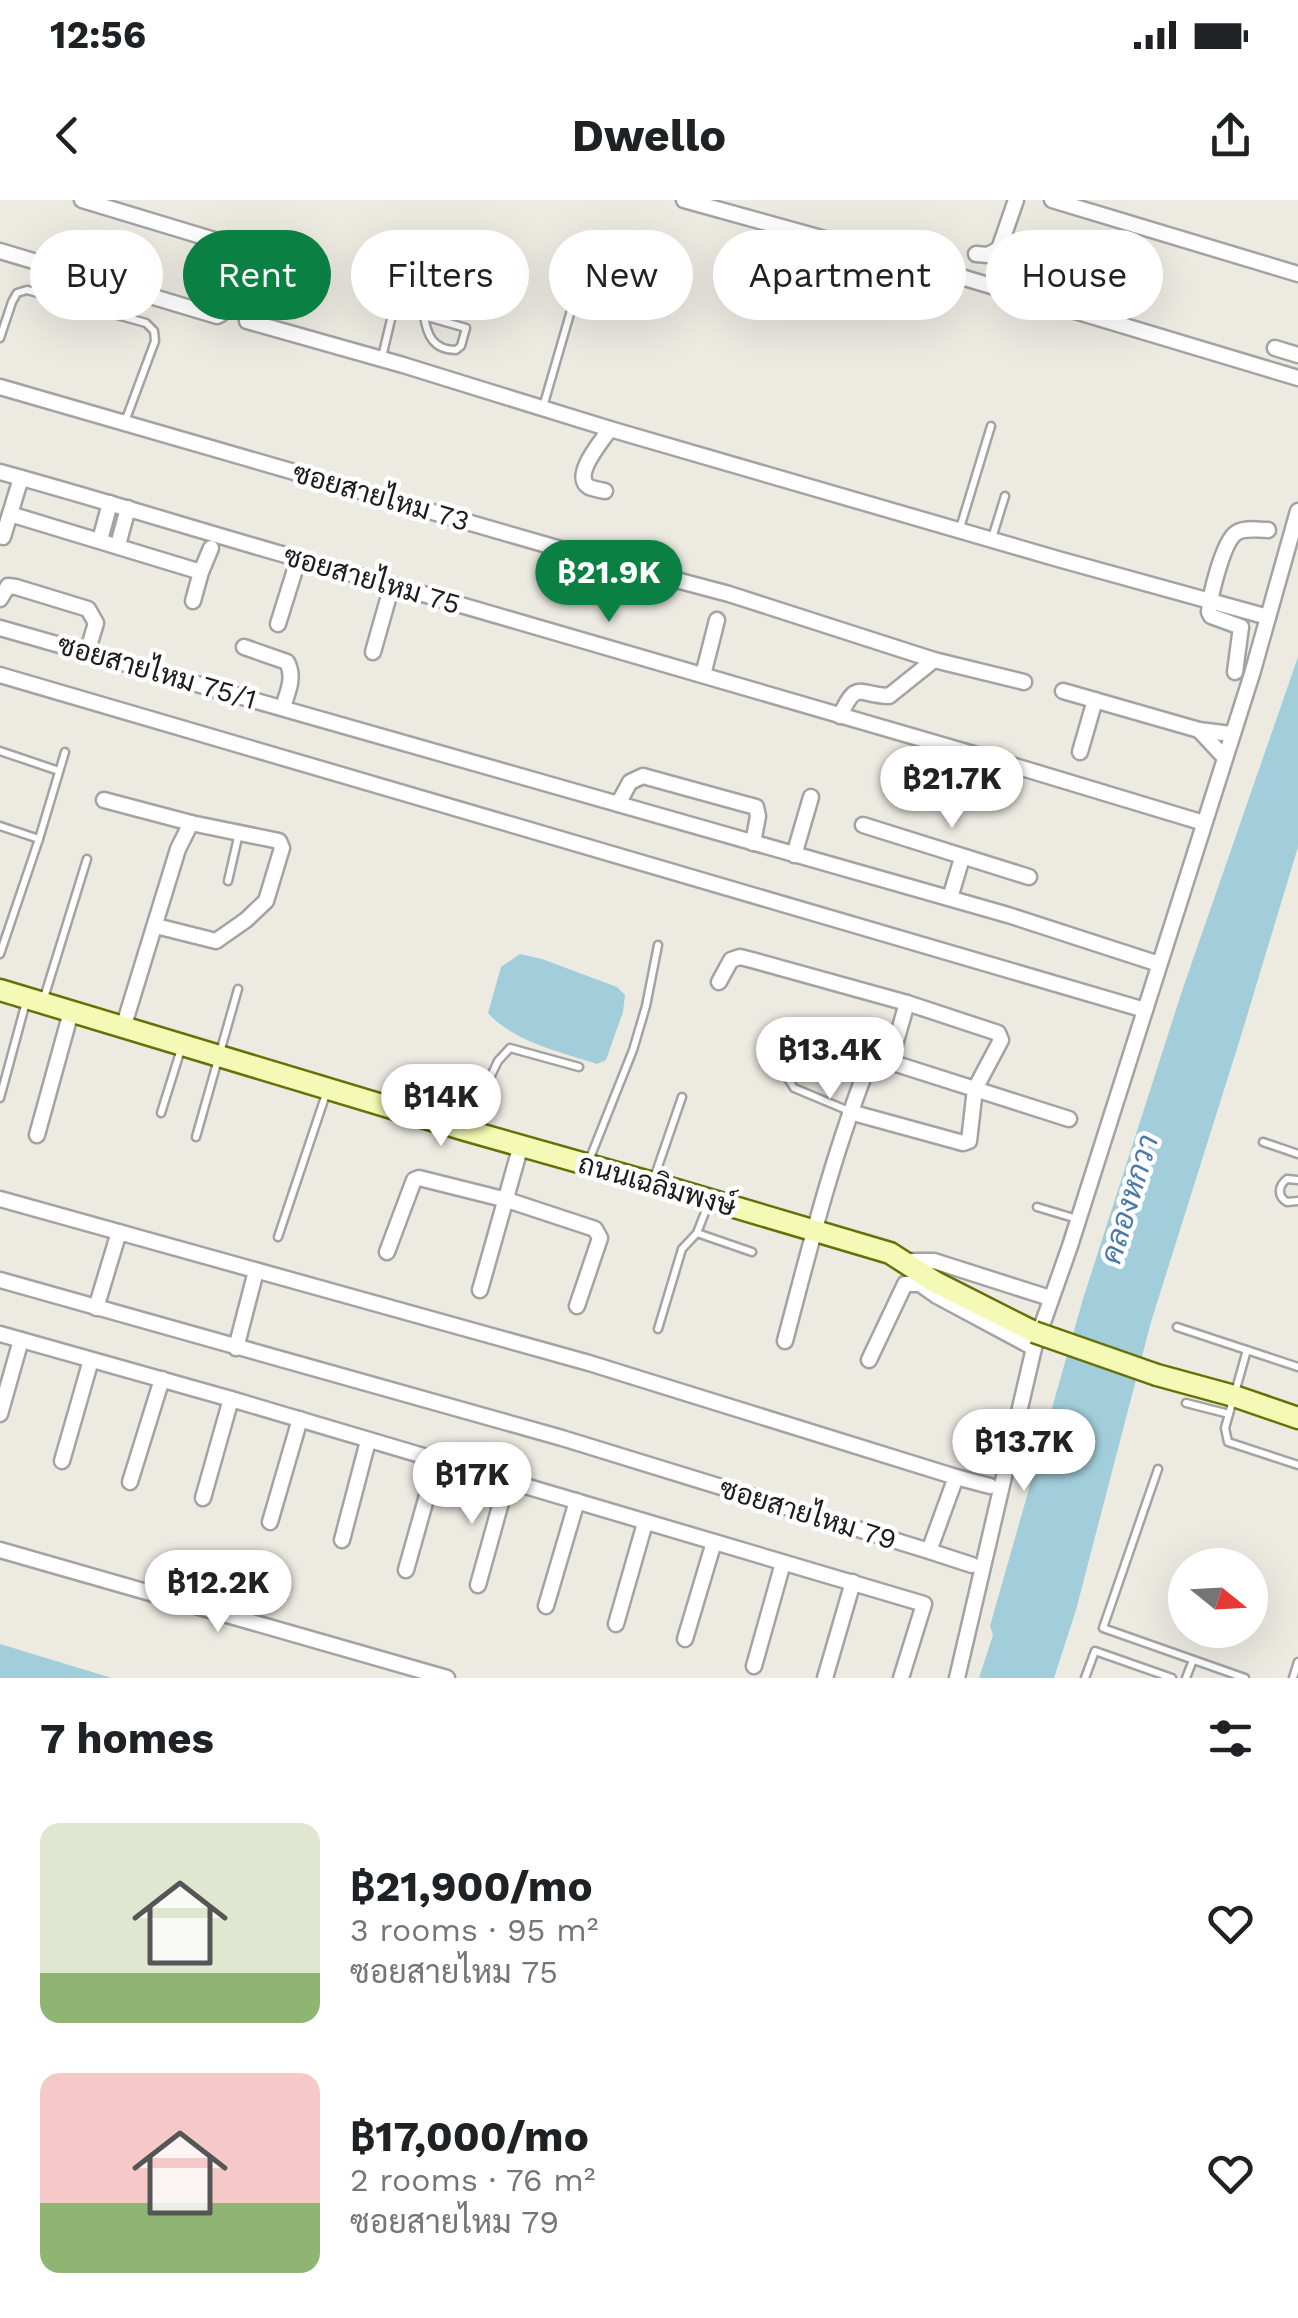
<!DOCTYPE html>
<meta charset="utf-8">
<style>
:root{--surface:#fff;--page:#f6f6f6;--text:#202124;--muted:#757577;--accent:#0b8043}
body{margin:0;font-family:"Work Sans",Sarabun,sans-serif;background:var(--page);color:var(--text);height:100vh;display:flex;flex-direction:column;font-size:38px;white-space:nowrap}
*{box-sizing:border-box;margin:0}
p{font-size:32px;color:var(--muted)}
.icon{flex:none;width:55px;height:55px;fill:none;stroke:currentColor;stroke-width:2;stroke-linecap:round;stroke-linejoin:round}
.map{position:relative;height:1478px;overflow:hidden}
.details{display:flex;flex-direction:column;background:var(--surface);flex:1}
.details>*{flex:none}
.hud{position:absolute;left:30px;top:30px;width:1240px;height:90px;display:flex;gap:20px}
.needle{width:65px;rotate:108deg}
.fabs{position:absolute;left:1168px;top:1348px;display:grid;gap:20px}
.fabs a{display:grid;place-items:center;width:100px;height:100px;border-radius:50%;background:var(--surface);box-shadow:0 10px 40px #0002;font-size:50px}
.price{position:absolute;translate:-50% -85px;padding:0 22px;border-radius:35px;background:#fff;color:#222;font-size:32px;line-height:65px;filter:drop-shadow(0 2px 5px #0008)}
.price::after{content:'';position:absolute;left:50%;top:60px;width:30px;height:22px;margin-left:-15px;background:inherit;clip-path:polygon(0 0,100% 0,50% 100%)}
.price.selected{background:var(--accent);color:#fff}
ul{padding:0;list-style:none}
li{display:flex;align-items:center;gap:30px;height:250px;padding:0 40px}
li span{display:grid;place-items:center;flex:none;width:280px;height:200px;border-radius:20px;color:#555}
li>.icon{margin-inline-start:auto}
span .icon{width:120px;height:120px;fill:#fffc;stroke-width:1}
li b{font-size:42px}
h2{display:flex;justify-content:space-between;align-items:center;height:120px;padding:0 40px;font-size:42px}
.tag{padding:0 35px;border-radius:45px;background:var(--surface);box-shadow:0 10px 40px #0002;font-size:35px;line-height:90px}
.tag.selected{background:var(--accent);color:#fff}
.status{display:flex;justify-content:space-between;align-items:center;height:70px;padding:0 50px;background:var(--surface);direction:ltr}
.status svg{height:28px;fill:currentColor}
header{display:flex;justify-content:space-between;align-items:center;height:130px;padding:0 40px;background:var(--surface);font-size:45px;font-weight:700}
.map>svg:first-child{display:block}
.water{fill:#a2cedb}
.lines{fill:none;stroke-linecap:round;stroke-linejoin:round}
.lane-casing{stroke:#a3a3a3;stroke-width:11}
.street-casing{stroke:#a3a3a3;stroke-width:19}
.secondary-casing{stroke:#647106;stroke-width:25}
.lane{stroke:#fff;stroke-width:6}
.street{stroke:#fff;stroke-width:14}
.secondary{stroke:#f4f9b5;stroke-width:20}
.secondary-bridge-casing{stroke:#647106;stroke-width:25;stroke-linecap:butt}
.secondary-bridge{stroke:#f4f9b5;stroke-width:20}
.labels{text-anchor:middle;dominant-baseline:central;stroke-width:9;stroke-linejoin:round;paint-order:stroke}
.street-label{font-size:28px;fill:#1c1c1c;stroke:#fff}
.water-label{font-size:30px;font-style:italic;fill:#4a79aa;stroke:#fff}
</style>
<div class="status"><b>12:56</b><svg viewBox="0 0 49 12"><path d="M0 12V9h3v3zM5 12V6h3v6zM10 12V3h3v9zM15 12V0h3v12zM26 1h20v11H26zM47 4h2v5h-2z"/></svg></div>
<header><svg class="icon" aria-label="back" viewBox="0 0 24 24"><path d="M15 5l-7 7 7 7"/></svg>Dwello<svg class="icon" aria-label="share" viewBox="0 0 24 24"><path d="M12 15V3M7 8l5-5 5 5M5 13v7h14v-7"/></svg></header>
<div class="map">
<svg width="1298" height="1478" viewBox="0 0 1298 1478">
<rect width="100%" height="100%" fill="#edeae2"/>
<g class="water">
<polygon points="1298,457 1298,647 1240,839 1151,1122 1076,1410 1054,1478 979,1478 993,1435 990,1426 1083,1099 1182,791"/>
<path d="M520 754 542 759 617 787 625 795 623 812 606 860 597 864C561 852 514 842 488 813L501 767Z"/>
<polygon points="0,1444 112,1478 0,1478"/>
</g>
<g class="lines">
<g class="lane-casing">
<g id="lane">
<path d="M393 107 466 128 461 146 456 150C433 150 427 135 424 116"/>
<polyline points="0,138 12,102 17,93 27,90 146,123 154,131 155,141 126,219 121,218"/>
<polyline points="382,157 399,86"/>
<polyline points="543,207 572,107"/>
<polyline points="960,328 991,226"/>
<polyline points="992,338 1005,296"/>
<polyline points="0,551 59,571"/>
<polyline points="0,626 39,639"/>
<polyline points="228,681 239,633"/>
<polyline points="0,754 39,639 65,552"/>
<polyline points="43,801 87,659"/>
<polyline points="801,833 787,877 794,888 849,911"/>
<polyline points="0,898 26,802"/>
<polyline points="161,913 182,846"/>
<polyline points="466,928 498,861 510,848 579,867"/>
<polyline points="196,937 238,789"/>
<polyline points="1263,942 1298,954"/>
<polyline points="588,963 633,850 646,806 658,745"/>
<path d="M1298 980 1287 979C1278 986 1277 996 1287 1002L1298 1001"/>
<polyline points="653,981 682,897"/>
<polyline points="1037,1007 1077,1019"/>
<polyline points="697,1033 752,1052"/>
<polyline points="278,1037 327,891"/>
<polyline points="1177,1127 1298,1167"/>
<polyline points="658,1129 682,1049 697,1033 709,1002"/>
<polyline points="1247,1150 1225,1228 1228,1242 1298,1265"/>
<polyline points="1186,1203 1229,1214"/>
<polyline points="1158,1269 1103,1428 1245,1478"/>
<polyline points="1085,1478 1095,1451 1172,1478"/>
<polyline points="1186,1478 1193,1460"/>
<polyline points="1293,1478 1298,1462"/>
</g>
</g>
<g class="street-casing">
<g id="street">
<polyline points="684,0 948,73 1298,178"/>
<polyline points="1052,0 1298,74"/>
<polyline points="0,51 217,116 221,114 236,58 231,45 82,0"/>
<polyline points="976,54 988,55 999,49 1016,0"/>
<polyline points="247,121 403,165 610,229 1058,359 1268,417"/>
<polyline points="1275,148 1298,155"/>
<polyline points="0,187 571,352 729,394 934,460"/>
<path d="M0 272C131 308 261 350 392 385L1025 569 1204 623"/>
<path d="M605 291C600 290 594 289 589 287 571 276 602 241 610 229"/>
<polyline points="10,314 201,372"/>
<polyline points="3,337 21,278"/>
<polyline points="100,340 110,303"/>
<polyline points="118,345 128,308"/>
<polyline points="0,399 8,386 16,387 88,409 96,423 87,453"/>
<polyline points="193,401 201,372 211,348"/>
<polyline points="278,424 298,360"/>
<polyline points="0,428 1008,715 1159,764"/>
<path d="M244 447 287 462C295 477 288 491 283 507"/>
<polyline points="373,452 392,385"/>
<path d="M1235 472 1241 427 1211 416 1209 412C1210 395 1223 342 1236 333 1245 327 1257 330 1268 330"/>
<polyline points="0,475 1145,810"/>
<polyline points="703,475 717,420"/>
<polyline points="1063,491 1199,530 1231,534"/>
<path d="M840 516C857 479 858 495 889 496L934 460 1024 482"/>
<polyline points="1199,530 1225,558"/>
<polyline points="1080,552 1095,500"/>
<polyline points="104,600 191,623"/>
<polyline points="618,604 630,582 643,576 741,603 756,607 758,616 753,643"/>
<polyline points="863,625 1029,677"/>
<polyline points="794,655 811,597"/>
<polyline points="950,698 962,658"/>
<polyline points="719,782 731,760 740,757 752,760 907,803 998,833 1001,840 975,889 969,941 963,943 850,912"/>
<polyline points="123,828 178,649 191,623 279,641 282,648 266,701 246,720 216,741 156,726"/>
<polyline points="890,862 1069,919"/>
<polyline points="37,935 71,812"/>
<polyline points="0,999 589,1163 956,1277 929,1351 562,1238 0,1080"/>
<polyline points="387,1052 414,980 419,978 507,1000 595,1029 600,1038 577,1106"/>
<polyline points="903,1061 934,1061 1050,1098"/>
<polyline points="480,1090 521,945"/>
<polyline points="96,1108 119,1032"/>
<polyline points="0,1134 231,1199 924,1404 901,1478"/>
<path d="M785 1141C810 1046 834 950 871 858L890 862 907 803"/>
<polyline points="236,1148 256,1071"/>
<polyline points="869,1160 905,1084 920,1084 937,1096 1034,1148"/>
<polyline points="0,1214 21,1140"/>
<polyline points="62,1261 91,1160"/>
<polyline points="956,1277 990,1286"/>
<polyline points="130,1282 162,1179"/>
<polyline points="203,1298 231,1199"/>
<polyline points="270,1322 300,1219"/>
<polyline points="342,1340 368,1241"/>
<polyline points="0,1350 447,1478"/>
<polyline points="929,1351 972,1365"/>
<polyline points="406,1370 437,1260"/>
<polyline points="478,1385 507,1281"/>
<polyline points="546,1406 577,1301"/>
<polyline points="616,1424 645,1323"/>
<polyline points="685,1439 714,1342"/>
<polyline points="754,1466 783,1363"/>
<polyline points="825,1478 853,1382"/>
<polyline points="957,1478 1034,1148 1070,1046 1252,474 1298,311"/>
</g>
</g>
<g class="secondary-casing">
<g id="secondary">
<polyline points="0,790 465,930 653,983 890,1053 935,1082 1034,1132"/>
<polyline points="1157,1175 1234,1196 1298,1218"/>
</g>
</g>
<use href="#lane" class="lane"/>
<use href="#street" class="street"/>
<use href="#secondary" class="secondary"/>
<g class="secondary-bridge-casing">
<polyline id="secondary-bridge" points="1034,1132 1157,1175"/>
</g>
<use href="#secondary-bridge" class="secondary-bridge"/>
</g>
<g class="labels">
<g class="street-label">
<text transform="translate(381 297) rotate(16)">ซอยสายไหม 73</text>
<text transform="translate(372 380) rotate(16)">ซอยสายไหม 75</text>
<text transform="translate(157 472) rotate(16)">ซอยสายไหม 75/1</text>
<text transform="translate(657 985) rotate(16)">ถนนเฉลิมพงษ์</text>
<text transform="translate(808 1314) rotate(17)">ซอยสายไหม 79</text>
</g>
<g class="water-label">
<text transform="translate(1129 999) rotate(-73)">คลองหกวา</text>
</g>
</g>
</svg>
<div class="fabs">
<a><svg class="needle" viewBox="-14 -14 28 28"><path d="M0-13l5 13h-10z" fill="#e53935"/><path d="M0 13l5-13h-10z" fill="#757577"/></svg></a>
</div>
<b class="price selected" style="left:609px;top:425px">฿21.9K</b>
<b class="price" style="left:952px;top:631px">฿21.7K</b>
<b class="price" style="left:830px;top:902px">฿13.4K</b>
<b class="price" style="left:441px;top:949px">฿14K</b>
<b class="price" style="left:1024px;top:1294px">฿13.7K</b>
<b class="price" style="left:472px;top:1327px">฿17K</b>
<b class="price" style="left:218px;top:1435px">฿12.2K</b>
<div class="hud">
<a class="tag">Buy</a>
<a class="tag selected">Rent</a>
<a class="tag">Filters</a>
<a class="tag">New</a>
<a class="tag">Apartment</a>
<a class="tag">House</a>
</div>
</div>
<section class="details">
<h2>7 homes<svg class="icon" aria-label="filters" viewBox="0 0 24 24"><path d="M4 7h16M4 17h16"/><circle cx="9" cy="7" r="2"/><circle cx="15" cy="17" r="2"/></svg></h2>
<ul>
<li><span style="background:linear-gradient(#dfe7d0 75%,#8fb573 0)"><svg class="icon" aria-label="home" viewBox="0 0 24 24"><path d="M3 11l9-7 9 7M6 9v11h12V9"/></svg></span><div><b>฿21,900/mo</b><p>3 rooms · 95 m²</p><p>ซอยสายไหม 75</p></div><svg class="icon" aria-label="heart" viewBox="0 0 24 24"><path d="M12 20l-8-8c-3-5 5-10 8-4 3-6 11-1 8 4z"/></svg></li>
<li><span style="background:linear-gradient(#f6c9c9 65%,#8fb573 0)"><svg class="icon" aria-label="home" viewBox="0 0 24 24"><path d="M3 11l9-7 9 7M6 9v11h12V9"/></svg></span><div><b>฿17,000/mo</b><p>2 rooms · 76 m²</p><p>ซอยสายไหม 79</p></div><svg class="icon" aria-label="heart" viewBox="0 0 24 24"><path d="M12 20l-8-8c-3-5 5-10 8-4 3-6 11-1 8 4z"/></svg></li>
</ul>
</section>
